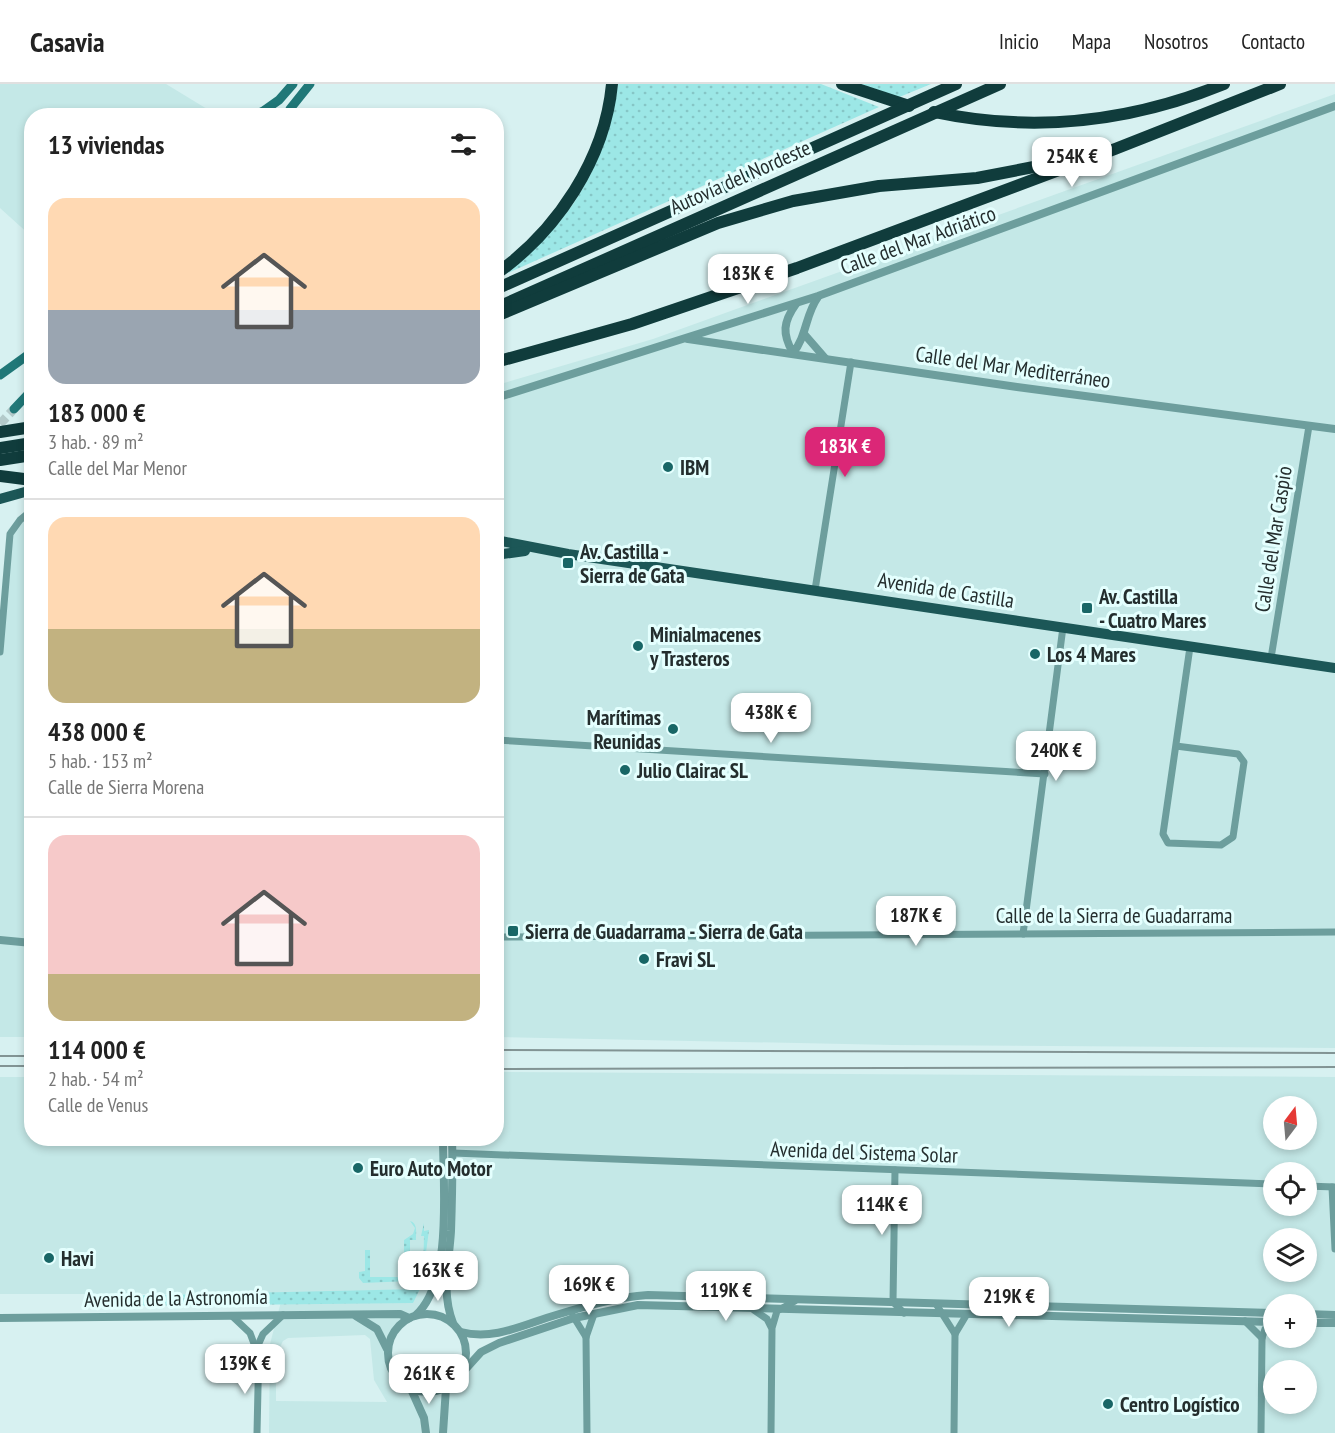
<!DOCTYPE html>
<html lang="es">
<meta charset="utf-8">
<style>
:root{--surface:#fff;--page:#f2f2f2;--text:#222;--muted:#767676;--line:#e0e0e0;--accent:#db2777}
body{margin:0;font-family:"PT Sans Narrow",sans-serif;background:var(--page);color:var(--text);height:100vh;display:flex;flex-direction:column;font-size:22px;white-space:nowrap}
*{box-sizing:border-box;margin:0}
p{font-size:20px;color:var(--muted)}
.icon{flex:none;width:33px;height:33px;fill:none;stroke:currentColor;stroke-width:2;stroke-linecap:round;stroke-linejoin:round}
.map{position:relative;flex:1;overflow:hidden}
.sheet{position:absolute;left:24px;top:24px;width:480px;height:1038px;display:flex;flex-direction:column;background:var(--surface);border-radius:24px;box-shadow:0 3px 9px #0003}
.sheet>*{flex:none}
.needle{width:39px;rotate:16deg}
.fabs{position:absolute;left:1263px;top:1012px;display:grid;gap:12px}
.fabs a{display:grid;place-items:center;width:54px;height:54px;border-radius:50%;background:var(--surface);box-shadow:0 3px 9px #0003;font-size:30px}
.price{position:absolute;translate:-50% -51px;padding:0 14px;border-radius:12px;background:#fff;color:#222;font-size:20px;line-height:39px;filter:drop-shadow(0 2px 3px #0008)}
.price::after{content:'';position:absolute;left:50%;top:36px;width:18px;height:14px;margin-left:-9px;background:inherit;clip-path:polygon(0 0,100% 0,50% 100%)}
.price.selected{background:var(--accent);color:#fff}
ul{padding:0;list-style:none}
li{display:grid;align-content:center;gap:12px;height:318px;padding:0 24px}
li+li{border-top:2px solid var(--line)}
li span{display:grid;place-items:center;height:186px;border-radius:18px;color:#555}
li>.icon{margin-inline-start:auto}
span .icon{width:108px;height:108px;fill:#fffc;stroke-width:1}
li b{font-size:26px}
h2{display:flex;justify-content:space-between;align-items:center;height:72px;padding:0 24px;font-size:26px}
header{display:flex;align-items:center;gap:36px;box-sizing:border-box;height:84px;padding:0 30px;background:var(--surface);border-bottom:2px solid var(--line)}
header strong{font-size:28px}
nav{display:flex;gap:33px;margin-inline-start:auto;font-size:21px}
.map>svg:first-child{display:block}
.built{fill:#c4e8e7;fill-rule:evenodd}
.grass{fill:url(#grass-dots)}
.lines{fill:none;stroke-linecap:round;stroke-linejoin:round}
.secondary-tunnel{stroke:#b3caca;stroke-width:9;stroke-dasharray:9 4.5;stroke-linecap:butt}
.minor{stroke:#6d9e9d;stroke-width:7}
.tertiary{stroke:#6d9e9d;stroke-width:8}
.secondary{stroke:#207878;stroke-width:9}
.primary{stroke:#1c5757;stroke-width:10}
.motorway{stroke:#103c3c;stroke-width:12}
.rail{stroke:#829494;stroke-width:2}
.poi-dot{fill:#186666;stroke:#e4fffe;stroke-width:2}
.labels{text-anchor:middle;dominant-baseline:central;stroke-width:6;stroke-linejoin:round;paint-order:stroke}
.street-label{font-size:21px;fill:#242e2e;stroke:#e4fffe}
.poi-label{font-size:21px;font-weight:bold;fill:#242e2e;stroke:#e4fffe;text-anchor:start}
</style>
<header>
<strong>Casavia</strong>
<nav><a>Inicio</a><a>Mapa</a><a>Nosotros</a><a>Contacto</a></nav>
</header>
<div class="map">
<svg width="1335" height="1349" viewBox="0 0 1335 1349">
<defs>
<pattern id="grass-dots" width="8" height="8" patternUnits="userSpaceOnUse" patternTransform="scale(1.5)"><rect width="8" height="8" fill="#9ce7e6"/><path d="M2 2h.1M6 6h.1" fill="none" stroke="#86c6c6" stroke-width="1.8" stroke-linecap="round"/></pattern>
</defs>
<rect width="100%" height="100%" fill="#d7f1f1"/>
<g class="built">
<polygon points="0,0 166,0 212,28 210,32 32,32 31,152 0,124"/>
<polygon points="1335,10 1335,964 893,961 497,953 497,301 653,255"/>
<polygon points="31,422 31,953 0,953 0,533 8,446"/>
<path d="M497 988 1335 993V1231L1307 1230 1306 1221H1274L1273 1229 637 1212 496 1250 461 1248 453 1239 445 1205 452 1055 496 1054ZM1274 1023H1306V1056H1274ZM1274 1089H1306V1122H1274ZM1274 1155H1306V1188H1274Z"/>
<path d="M0 993H31L32 1054 443 1055 439 1175 423 1224 395 1245 388 1267 389 1278 399 1296 411 1305 422 1308 446 1304 481 1268 522 1251 638 1221 1273 1238 1274 1254H1306L1307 1239H1335V1349H269L270 1260 283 1210H0ZM365 1251 370 1255 374 1296 387 1318 276 1317V1271L283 1257 288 1254ZM1274 1287H1306V1320H1274Z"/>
</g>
<g class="grass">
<path d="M618 0H821L879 23 499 193C518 176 538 161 555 143 591 103 610 52 618 0Z"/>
<polygon points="853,0 931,0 897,14"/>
<path d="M410 1137C418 1139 416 1149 416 1156H410V1172L416 1174 404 1173V1156L413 1150 415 1144Z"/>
<polygon points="424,1139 424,1147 429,1146 423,1191 424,1152 421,1152"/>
<polygon points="365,1166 370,1166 370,1193 403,1193 404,1189 415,1189 415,1197 409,1199 409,1197 363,1199 359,1194 359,1188 365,1187"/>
<polygon points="420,1205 413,1219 125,1222 114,1218 111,1212"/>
</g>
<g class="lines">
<polyline class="secondary-tunnel" points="0,340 14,325"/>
<g class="minor">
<polyline points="815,506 851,278"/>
<polyline points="0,568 10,450 20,436 32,426"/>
<polyline points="1271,574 1309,342"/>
<polyline points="496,656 1045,690"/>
<polyline points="1176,662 1238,670 1244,678 1233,753 1221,761 1168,759 1163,750 1190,563"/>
<polyline points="1023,850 1063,543"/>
<polyline points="496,853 1335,848"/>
<polyline points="453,1069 1274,1100"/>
<polyline points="895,1086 893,1218 904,1229"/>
<polyline points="1306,1102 1335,1103"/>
<polyline points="1332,1103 1335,1165"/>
<polyline points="936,1220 955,1250"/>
<polyline points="754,1226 767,1235 771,1243"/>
<polyline points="232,1232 250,1249 256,1265"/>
<polyline points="573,1232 586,1253"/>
<polyline points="1245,1237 1262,1254"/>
<polyline points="257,1349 259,1259 263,1250 283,1231"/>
<polyline points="587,1349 586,1253 594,1230"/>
<polyline points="771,1349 772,1244 777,1227 795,1217"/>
<polyline points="954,1349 955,1250 967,1230"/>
<polyline points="1261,1349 1262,1254 1265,1245 1273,1235"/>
</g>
<g class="tertiary">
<path d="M796 220C783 238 782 250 793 269 807 252 805 231 818 213"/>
<polyline points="805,251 825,274"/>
<polyline points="688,255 1017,303 1335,345"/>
<polyline points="496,314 818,212 1335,22"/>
<polyline points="0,856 32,859"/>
<path d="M452 1054C453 1085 452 1117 451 1147 449 1180 441 1208 453 1239"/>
<circle cx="427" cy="1269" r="39"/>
<polyline points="1306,1230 1335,1231"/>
<path d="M416 1231C453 1197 443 1102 443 1054"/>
<polyline points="356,1232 377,1245 387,1265"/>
<polyline points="0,1234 400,1230 409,1234"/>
<polyline points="1306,1239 1335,1239"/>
<path d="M461 1248C494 1257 525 1240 556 1231 586 1222 617 1213 648 1211L1274 1229"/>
<polyline points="462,1289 481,1268 499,1259 574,1234 638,1221 1274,1238"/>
<polyline points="411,1305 424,1334 426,1349"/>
<polyline points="443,1349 446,1304"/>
</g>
<g class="secondary">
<polyline points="262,28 279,16 293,0"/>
<polyline points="242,32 262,28 273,32"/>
<polyline points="288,32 290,25 310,0"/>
<polyline points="0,291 32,268"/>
<polyline points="14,325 32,306"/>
</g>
<g class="primary">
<polyline points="0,415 32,406"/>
<polyline points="496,456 568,470 1335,584"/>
<polyline points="496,471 525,467"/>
</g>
<g class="motorway">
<polyline points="842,0 909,22"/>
<path d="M934 28C1033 49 1131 38 1224 0"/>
<path d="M496 190C557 147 605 75 612 0"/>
<polyline points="496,205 956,0"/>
<polyline points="496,224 1000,0"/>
<polyline points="496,232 718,139 793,117 879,102 977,94 1070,76"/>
<polyline points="496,278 632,240 797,184 1115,65 1280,0"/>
<polyline points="0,348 32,343"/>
<polyline points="0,364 32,359"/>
<polyline points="0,376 32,371"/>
<polyline points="0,392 32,396"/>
</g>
<g class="rail">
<polyline points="496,966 1335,969"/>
<polyline points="0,972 32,972"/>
<polyline points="0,982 32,982"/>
<polyline points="496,985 1335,983"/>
</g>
</g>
<g class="poi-dot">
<circle cx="668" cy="383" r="6"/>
<rect x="562" y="473" width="12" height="12" rx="3"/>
<rect x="1081" y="518" width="12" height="12" rx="3"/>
<circle cx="638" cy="562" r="6"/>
<circle cx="1035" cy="570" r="6"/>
<circle cx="673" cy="645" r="6"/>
<circle cx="625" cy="686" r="6"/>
<rect x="507" y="841" width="12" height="12" rx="3"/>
<circle cx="644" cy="875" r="6"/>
<circle cx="358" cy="1084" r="6"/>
<circle cx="49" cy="1174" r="6"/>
<circle cx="1108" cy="1320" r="6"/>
</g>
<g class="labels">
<g class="street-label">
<text transform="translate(740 93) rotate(-24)">Autovía del Nordeste</text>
<text transform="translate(918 156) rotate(-20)">Calle del Mar Adriático</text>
<text transform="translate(1013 283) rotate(8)">Calle del Mar Mediterráneo</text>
<text transform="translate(1273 455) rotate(-81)">Calle del Mar Caspio</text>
<text transform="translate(946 506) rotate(9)">Avenida de Castilla</text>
<text x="1114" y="831">Calle de la Sierra de Guadarrama</text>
<text transform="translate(864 1068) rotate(2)">Avenida del Sistema Solar</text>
<text transform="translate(176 1214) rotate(-1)">Avenida de la Astronomía</text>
</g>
<g class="poi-label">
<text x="680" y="383">IBM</text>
<text x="580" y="467">Av. Castilla -<tspan x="580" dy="24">Sierra de Gata</tspan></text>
<text x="1099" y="512">Av. Castilla<tspan x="1099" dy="24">- Cuatro Mares</tspan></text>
<text x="650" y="550">Minialmacenes<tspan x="650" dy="24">y Trasteros</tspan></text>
<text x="1047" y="570">Los 4 Mares</text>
<text x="661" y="633" text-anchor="end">Marítimas<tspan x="661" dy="24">Reunidas</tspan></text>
<text x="637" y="686">Julio Clairac SL</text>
<text x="525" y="847">Sierra de Guadarrama - Sierra de Gata</text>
<text x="656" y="875">Fravi SL</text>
<text x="370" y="1084">Euro Auto Motor</text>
<text x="61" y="1174">Havi</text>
<text x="1120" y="1320">Centro Logístico</text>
</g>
</g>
</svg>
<div class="fabs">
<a><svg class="needle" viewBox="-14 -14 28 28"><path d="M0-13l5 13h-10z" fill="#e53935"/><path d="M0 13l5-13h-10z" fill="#767676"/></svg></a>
<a><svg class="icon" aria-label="locate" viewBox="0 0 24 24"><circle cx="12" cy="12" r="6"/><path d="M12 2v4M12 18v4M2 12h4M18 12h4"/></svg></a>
<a><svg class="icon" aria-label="layers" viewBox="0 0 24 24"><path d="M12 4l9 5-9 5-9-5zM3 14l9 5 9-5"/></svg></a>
<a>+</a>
<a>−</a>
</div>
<b class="price" style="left:1072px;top:104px">254K €</b>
<b class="price" style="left:748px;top:221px">183K €</b>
<b class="price selected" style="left:845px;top:394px">183K €</b>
<b class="price" style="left:771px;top:660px">438K €</b>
<b class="price" style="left:1056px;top:698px">240K €</b>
<b class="price" style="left:916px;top:863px">187K €</b>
<b class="price" style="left:882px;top:1152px">114K €</b>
<b class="price" style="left:438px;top:1218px">163K €</b>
<b class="price" style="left:589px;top:1232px">169K €</b>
<b class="price" style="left:726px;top:1238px">119K €</b>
<b class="price" style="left:1009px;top:1244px">219K €</b>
<b class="price" style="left:245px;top:1311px">139K €</b>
<b class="price" style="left:429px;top:1321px">261K €</b>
<section class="sheet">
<h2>13 viviendas<svg class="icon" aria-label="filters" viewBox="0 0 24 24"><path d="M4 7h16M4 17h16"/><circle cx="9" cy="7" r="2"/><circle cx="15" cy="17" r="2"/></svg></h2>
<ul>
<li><span style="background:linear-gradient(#ffd9b3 60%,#9aa5b1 0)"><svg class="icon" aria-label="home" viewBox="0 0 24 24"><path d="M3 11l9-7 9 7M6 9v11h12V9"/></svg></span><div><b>183 000 €</b><p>3 hab. · 89 m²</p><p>Calle del Mar Menor</p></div></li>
<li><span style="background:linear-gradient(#ffd9b3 60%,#c2b280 0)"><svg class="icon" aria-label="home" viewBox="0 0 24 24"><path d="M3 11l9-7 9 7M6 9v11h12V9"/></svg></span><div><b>438 000 €</b><p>5 hab. · 153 m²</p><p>Calle de Sierra Morena</p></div></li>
<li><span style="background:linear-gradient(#f6c9c9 75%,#c2b280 0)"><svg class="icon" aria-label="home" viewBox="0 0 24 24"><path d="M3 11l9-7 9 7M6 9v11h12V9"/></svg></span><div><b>114 000 €</b><p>2 hab. · 54 m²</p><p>Calle de Venus</p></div></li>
</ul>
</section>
</div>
